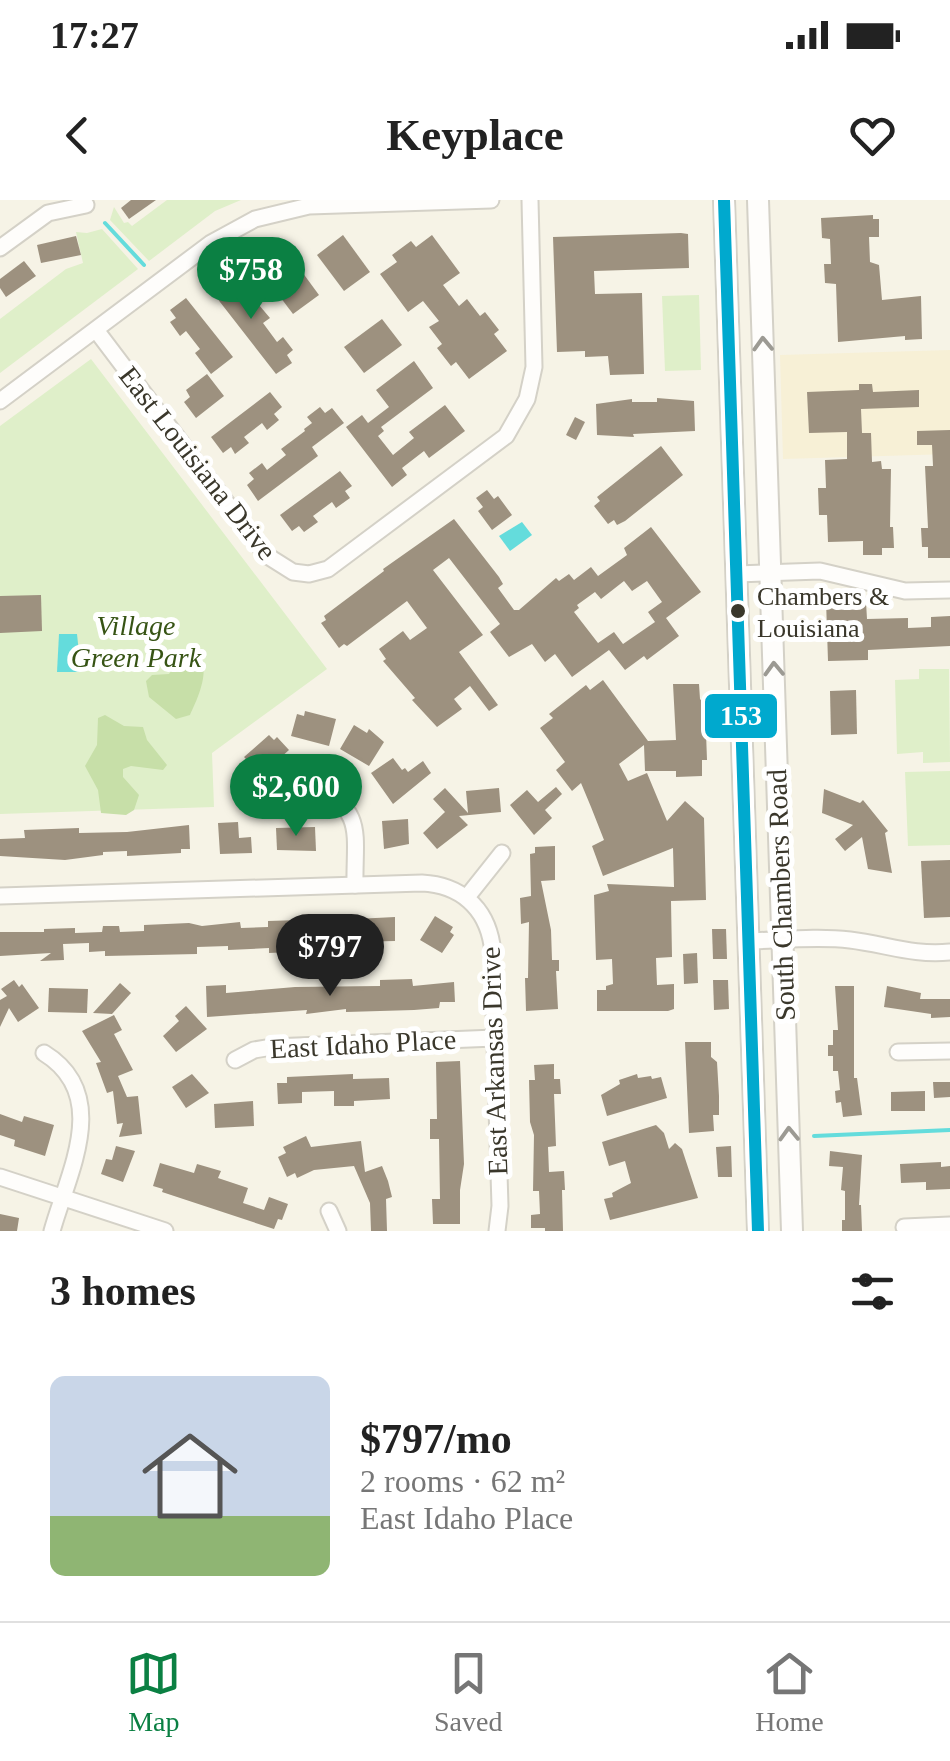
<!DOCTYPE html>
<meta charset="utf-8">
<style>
:root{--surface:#fff;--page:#f6f6f6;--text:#222;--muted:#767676;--line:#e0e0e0;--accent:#0b8043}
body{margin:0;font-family:"Times New Roman",serif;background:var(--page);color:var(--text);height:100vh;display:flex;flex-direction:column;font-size:38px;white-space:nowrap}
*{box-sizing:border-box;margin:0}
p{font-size:32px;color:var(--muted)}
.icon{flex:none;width:55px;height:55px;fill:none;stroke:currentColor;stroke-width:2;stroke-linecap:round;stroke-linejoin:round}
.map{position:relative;height:1031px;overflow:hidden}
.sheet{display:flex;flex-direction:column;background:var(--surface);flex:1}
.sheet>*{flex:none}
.price{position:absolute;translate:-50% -85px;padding:0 22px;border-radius:35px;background:var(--accent);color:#fff;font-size:32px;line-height:65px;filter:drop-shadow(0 2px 5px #0008)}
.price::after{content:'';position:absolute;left:50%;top:60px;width:30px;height:22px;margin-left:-15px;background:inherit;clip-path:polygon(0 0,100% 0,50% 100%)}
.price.current{background:#222;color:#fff}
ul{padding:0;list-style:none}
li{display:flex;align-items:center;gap:30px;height:250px;padding:0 50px}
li+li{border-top:2px solid var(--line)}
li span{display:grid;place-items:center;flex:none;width:280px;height:200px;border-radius:15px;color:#555}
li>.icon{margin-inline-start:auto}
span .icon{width:120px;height:120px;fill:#fffc;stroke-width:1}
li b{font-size:42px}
h2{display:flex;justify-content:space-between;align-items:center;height:120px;padding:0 50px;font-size:42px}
.status{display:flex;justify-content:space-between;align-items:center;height:70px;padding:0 50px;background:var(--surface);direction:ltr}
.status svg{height:28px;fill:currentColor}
header{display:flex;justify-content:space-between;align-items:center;height:130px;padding:0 50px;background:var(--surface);font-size:45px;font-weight:700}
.tab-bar{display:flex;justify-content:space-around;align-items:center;height:140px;border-top:2px solid var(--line);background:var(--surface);font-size:28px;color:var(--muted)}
.tab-bar a{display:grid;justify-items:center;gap:5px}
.tab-bar .current{color:var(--accent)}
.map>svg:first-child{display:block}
.built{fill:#f7f0d6}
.green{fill:#dfefc9}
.forest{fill:#c7dfa8}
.water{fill:#64dcdc}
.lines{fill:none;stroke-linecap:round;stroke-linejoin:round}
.stream{stroke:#64dcdc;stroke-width:4}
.building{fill:#9d917f;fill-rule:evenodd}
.minor-casing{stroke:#d4d1c7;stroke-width:19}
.major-casing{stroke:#d4d1c7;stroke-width:24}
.minor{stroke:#fefdfb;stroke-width:15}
.major{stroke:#fefdfb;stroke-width:20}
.bus-1-casing{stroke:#fff;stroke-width:20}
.bus-1{stroke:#00a9ce;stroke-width:12}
.oneway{stroke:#9c9a93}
.bus-dot{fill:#3a372b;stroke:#fff;stroke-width:4}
.labels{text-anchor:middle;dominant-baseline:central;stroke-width:10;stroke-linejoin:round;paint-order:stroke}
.bus-label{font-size:26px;fill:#3a372b;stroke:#fff;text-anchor:start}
.street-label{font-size:28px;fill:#3a372b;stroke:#fff}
.park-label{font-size:28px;font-style:italic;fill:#375415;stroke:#fff}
.line-badge{stroke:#fff;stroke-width:4}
.badge-label{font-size:28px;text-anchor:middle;font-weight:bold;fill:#fff}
</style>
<div class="status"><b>17:27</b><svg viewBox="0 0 49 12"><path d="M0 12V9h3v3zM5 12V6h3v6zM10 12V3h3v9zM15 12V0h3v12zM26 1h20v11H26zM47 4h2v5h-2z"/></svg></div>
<header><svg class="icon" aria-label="back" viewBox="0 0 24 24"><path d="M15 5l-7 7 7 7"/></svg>Keyplace<svg class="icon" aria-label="heart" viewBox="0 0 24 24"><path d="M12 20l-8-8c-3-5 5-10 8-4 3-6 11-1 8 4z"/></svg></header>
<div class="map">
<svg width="950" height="1031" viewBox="0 0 950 1031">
<rect width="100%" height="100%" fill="#f6f3e6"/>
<polygon class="built" points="950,150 950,254 783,259 780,155"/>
<g class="green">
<polygon points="167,0 241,0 215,11 149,61 110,20 114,7 124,23 128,22 132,26"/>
<polygon points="102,29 138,69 0,173 0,119 66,69 83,63 76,32 87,33"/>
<polygon points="699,95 701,170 665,171 662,96"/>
<polygon points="91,159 327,469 212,553 214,607 0,614 0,226"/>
<polygon points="919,469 949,469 950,562 923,563 923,552 897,554 895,480 919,479"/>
<polygon points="950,571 950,645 908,646 905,572"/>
</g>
<g class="forest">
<path d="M183 454C219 452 199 496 190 515L176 519 149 497 146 481 152 475 169 474Z"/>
<polygon points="105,515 124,526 143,527 147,540 167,565 163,570 131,566 123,569 123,577 139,595 134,610 126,615 101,613 98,590 85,566 97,545 98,518"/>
</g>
<g class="water">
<polygon points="522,322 532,335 510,351 499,336"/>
<polygon points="59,434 77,434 81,472 57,472"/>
</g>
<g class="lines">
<g class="stream">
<polyline points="105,23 144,65"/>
<polyline points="814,936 950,930"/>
</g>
</g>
<g class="building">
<polygon points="131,0 156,0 129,19 121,8"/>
<polygon points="873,15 873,19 879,19 879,37 869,37 870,62 879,65 882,100 921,96 922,139 905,140 905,136 838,142 836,84 825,83 824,64 831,64 830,39 822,38 821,18"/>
<polygon points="681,33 688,34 689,68 594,71 595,94 642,93 644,174 610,175 608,156 585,157 585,151 557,152 553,37"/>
<polygon points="343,35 370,72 344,91 317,55"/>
<polygon points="432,35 460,73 443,85 459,106 467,99 480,116 485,112 499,130 494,134 507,151 469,179 456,162 451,166 437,148 442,144 429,127 439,121 423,101 408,112 380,74 397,62 392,55 411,41 416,47"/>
<polygon points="76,36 81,55 41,63 37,45"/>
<polygon points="291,57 319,95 293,114 265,77"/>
<polygon points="24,61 36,76 6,97 0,88 0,79"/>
<polygon points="221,72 227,79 234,74 244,87 239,91 253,110 259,105 270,118 263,123 277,142 283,137 293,150 287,155 292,163 276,174 206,84"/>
<polygon points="186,98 233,157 211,174 195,153 200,149 186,131 180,136 170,122 176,118 170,110"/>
<polygon points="382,119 402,145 364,173 344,147"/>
<polygon points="414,161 433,188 381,227 384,231 378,236 393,255 414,238 409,232 445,205 465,231 429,258 424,251 402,268 407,275 392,287 346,227 362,215 368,223 389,207 376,190"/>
<polygon points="207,174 224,196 196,218 184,202 190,197 186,190"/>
<polygon points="859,184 872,184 873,192 919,190 919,207 861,209 862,233 871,233 872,262 881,261 882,269 891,269 890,327 893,327 894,348 882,348 882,355 863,355 863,341 828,342 827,315 819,315 818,288 826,288 825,260 847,259 847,232 809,233 807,192 859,190"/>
<polygon points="270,192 282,207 274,214 279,220 267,230 262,223 244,237 249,243 235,254 231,247 223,253 211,237"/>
<polygon points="657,198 694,201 695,231 633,234 634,237 597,235 596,204 632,199 632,202 657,202"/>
<polygon points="320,207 325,213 332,208 344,223 312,247 318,256 258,301 247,285 254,279 249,273 262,263 267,270 286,255 281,249 305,231 304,229 312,223 307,217"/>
<polygon points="575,217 585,222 576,240 566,235"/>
<polygon points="950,230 950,358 928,358 928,347 922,347 921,328 928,328 925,266 933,266 932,245 917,245 917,231"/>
<polygon points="661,246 683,275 625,321 617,325 614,320 608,324 594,306 600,301 597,297"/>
<polygon points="340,271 352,286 345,291 350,298 336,308 332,302 313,316 318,322 304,332 299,326 292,331 280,315"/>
<polygon points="487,290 494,299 498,296 512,315 492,330 478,311 483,307 476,298"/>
<path d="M454 319 499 377 503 384 498 388 514 410H519L556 378 559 381 569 374 574 380 591 367 598 376 627 355 624 348 651 327 701 392 666 418 679 436 647 460 644 456 625 470 609 450 572 477 555 454 545 462 532 444 509 457 490 432 500 424 449 358 433 370 483 435 459 452 498 505 489 511 470 486 454 499 462 509 437 527 412 500 415 498 383 461 386 459 379 449 403 431 410 440 427 428 407 401 347 446 344 444 339 448 321 423 326 420 324 416 384 371 383 369ZM624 381 632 391 647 381 662 402 648 412 655 422 623 444 614 432 598 443 574 412 579 408 577 405 595 392 601 399Z"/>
<polygon points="41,395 42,431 0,433 0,396"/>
<polygon points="852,399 866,402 867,419 908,418 908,428 931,427 931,417 950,416 950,446 868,450 868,460 828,461 826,400"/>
<polygon points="603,480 648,541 676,540 673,484 699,484 700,499 705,505 707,560 702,560 702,576 676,577 676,571 645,571 644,545 619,564 628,581 647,573 667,621 685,601 704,618 706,700 671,701 672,757 656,758 657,785 674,784 674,809 668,811 597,811 597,790 606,790 606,786 613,784 612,759 596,760 594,695 609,691 607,684 674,687 673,648 603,676 592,646 604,640 591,607 581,583 572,591 556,570 565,562 540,528 553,518 549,514 586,485 590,490"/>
<polygon points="856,490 857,534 831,535 830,491"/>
<polygon points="305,511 336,519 329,546 291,536 297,514 304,516"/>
<polygon points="354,525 367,533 369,529 384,542 369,566 340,549"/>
<polygon points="269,535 274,540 277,537 289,550 261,575 244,557"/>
<polygon points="393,558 402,570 405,568 408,572 423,561 431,573 393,604 371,573"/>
<polygon points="272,584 270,609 245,610 245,597 238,597 238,585"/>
<polygon points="556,587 562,594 545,610 552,618 534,635 510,605 527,590 538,602"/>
<polygon points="445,588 468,613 466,591 499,588 501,612 459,616 468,625 437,649 423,633 445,612 433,599"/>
<polygon points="824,589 860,603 863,600 880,621 888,631 885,633 892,673 868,669 862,637 845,651 835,639 853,625 822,613"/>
<polygon points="408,619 409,644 384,649 382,621"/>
<polygon points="238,622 239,638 251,637 252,653 220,654 218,623"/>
<polygon points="189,625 190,649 181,649 181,653 127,656 127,651 103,652 103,655 65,660 0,656 0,639 25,638 24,630 79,628 79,633 127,632"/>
<polygon points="315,627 316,651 277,650 276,628"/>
<polygon points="555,646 555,680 541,681 551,730 552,760 559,760 559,771 556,771 558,809 526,811 525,778 528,778 529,722 521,724 520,698 531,696 530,654 535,653 535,647"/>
<polygon points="950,660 950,717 924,718 921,661"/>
<polygon points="435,716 453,727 450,732 454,735 442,753 420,740"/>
<polygon points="395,717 395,741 350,742 319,748 318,741 289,742 290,752 269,753 269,748 228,750 228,746 197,747 197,754 105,756 105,751 89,752 89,743 63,744 64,760 40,761 51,753 0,756 0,732 44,732 44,729 75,728 75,733 102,732 103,726 119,726 120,732 144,731 144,725 189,723 202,726 240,722 241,728 268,727 268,721 300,720 300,728 356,724 356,719"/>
<polygon points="712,729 726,729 727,759 713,759"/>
<polygon points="697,753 698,783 684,784 683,754"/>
<polygon points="412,779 413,786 454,782 455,802 440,802 439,808 414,810 346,812 346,809 306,814 307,810 207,817 206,786 226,785 226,793 295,787 380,786 380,780"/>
<polygon points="14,780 19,787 22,784 39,808 18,822 9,808 0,827 0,800 7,796 1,789"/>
<polygon points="713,780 728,780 729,809 714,810"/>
<polygon points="120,783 131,793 112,814 93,813"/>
<polygon points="835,786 854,786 854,878 857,878 862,915 843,917 841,902 836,903 835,891 840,890 838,871 833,871 833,856 828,856 828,845 833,845 833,830 838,830"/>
<polygon points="887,786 921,793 920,799 950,799 950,817 931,818 931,814 884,807"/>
<polygon points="49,788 88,789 87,813 48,812"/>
<polygon points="186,806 207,829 176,852 163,836 179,821 175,816"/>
<polygon points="114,815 122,830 114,834 133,870 118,876 127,897 138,896 142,934 119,937 123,923 117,924 113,891 107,893 96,863 101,862 82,831"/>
<polygon points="685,842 711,842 711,857 717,862 719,896 719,915 713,915 714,931 689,933"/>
<polygon points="460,861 464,964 460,990 460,1024 433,1024 432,999 440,999 439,939 430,939 430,919 437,919 436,862"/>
<polygon points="554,864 554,879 560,879 561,894 554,894 556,946 548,947 549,972 564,971 565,990 562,990 563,1031 545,1031 545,1028 531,1028 531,1015 540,1014 539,991 533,991 534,935 530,922 529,880 535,880 534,865"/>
<polygon points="192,874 209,893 186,908 172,887"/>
<polygon points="353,874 353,879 389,878 390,899 354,901 354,906 334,906 334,891 302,892 302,903 278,904 277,883 287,883 287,877"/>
<polygon points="637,874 638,878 651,876 652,879 661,877 667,898 607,916 601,895 620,884 619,880"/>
<polygon points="933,882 950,882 950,897 934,898"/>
<polygon points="925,891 925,911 891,911 891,892"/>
<polygon points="253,901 254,926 215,928 214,904"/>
<polygon points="0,914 22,922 24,916 54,925 45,956 14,946 15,940 0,935"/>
<polygon points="656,925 664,933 669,949 675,943 682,949 698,998 610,1020 604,999 613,997 612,993 631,983 625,961 609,966 602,942"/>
<polygon points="306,936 311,947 361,941 365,972 382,966 388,981 392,997 386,999 387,1031 371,1031 370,1003 354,966 314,970 297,978 295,973 287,977 278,957 286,953 283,947"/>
<polygon points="116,946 135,951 123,982 101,974 106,959 112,960"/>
<polygon points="731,946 732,977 718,977 716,947"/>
<polygon points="830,951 862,955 859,1005 861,1005 862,1031 842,1031 842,1020 845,1020 845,991 841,990 843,967 829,966"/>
<polygon points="941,962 941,967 950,966 950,989 926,990 926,982 901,983 900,964"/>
<polygon points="160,963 194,973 197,964 221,971 218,978 248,988 243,1003 264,1010 269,997 288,1004 282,1020 278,1019 274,1029 162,992 163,989 153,986"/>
<polygon points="0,1014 19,1018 17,1031 0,1031"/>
</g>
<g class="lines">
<g class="minor-casing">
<g id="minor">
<polyline points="0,48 48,13 86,5"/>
<polyline points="96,130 266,355 293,372 309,374 328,369 506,236 527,199 534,167 530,0"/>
<polyline points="0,201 211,43 255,19 309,6 491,0"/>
<polyline points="737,374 820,371 905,391 950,390"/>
<path d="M314 588C366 609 354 636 355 685"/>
<path d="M0 696 422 683C460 685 486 707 492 745L500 1006 497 1031"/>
<polyline points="467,697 502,653"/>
<path d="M749 741C782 740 817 736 850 740 885 744 914 756 950 752"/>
<polyline points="898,852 950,851"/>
<path d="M44 853C112 895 68 973 52 1031"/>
<polyline points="235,860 254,850 272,847 495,838"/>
<polyline points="0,977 165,1031"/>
<polyline points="329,1011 338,1031"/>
<polyline points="904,1027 950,1025"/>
</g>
</g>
<g class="major-casing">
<g id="major">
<polyline points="724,0 758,1031"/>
<polyline points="758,0 792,1031"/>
</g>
</g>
<use href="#minor" class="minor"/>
<use href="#major" class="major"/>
<g class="bus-1-casing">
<polyline id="bus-1" points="724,0 758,1031"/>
</g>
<use href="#bus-1" class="bus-1"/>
</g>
<defs><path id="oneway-chevron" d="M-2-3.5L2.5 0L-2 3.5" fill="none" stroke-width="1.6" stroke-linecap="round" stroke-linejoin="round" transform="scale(2.5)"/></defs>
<g class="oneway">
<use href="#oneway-chevron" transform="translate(763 144) rotate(-92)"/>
<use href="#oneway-chevron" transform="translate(774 469) rotate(-92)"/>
<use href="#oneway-chevron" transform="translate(789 934) rotate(-92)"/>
</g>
<circle class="bus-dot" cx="738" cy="411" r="9"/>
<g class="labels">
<g class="bus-label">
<text x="757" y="396">Chambers &amp;<tspan x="757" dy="32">Louisiana</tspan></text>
</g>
<g class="street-label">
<text transform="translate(198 263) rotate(52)">East Louisiana Drive</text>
<text transform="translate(781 695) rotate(-92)">South Chambers Road</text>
<text transform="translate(363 844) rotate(-3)">East Idaho Place</text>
<text transform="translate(494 861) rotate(-92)">East Arkansas Drive</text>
</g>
<g class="park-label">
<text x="136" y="425">Village<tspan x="136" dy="32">Green Park</tspan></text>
</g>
</g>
<rect class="line-badge" x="703" y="492" width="76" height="48" rx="10" fill="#00a9ce"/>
<g class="badge-label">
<text x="741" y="525">153</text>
</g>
</svg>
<b class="price" style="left:251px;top:122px">$758</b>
<b class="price" style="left:296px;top:639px">$2,600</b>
<b class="price current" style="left:330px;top:799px">$797</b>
</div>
<section class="sheet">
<h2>3 homes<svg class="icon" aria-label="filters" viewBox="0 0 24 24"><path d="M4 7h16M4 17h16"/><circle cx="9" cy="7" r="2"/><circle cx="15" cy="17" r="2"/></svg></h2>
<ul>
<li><span style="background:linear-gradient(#c9d6e8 70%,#8fb573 0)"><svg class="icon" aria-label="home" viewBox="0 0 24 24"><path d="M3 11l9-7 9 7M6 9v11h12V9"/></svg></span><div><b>$797/mo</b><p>2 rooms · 62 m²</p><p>East Idaho Place</p></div></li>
</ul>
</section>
<nav class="tab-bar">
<a class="current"><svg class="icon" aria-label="map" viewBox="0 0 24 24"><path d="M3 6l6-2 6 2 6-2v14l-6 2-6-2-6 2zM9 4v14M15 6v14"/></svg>Map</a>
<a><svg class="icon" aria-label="saved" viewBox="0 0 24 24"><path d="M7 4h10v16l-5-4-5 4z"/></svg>Saved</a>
<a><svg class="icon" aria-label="home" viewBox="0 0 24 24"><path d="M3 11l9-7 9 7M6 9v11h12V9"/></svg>Home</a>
</nav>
